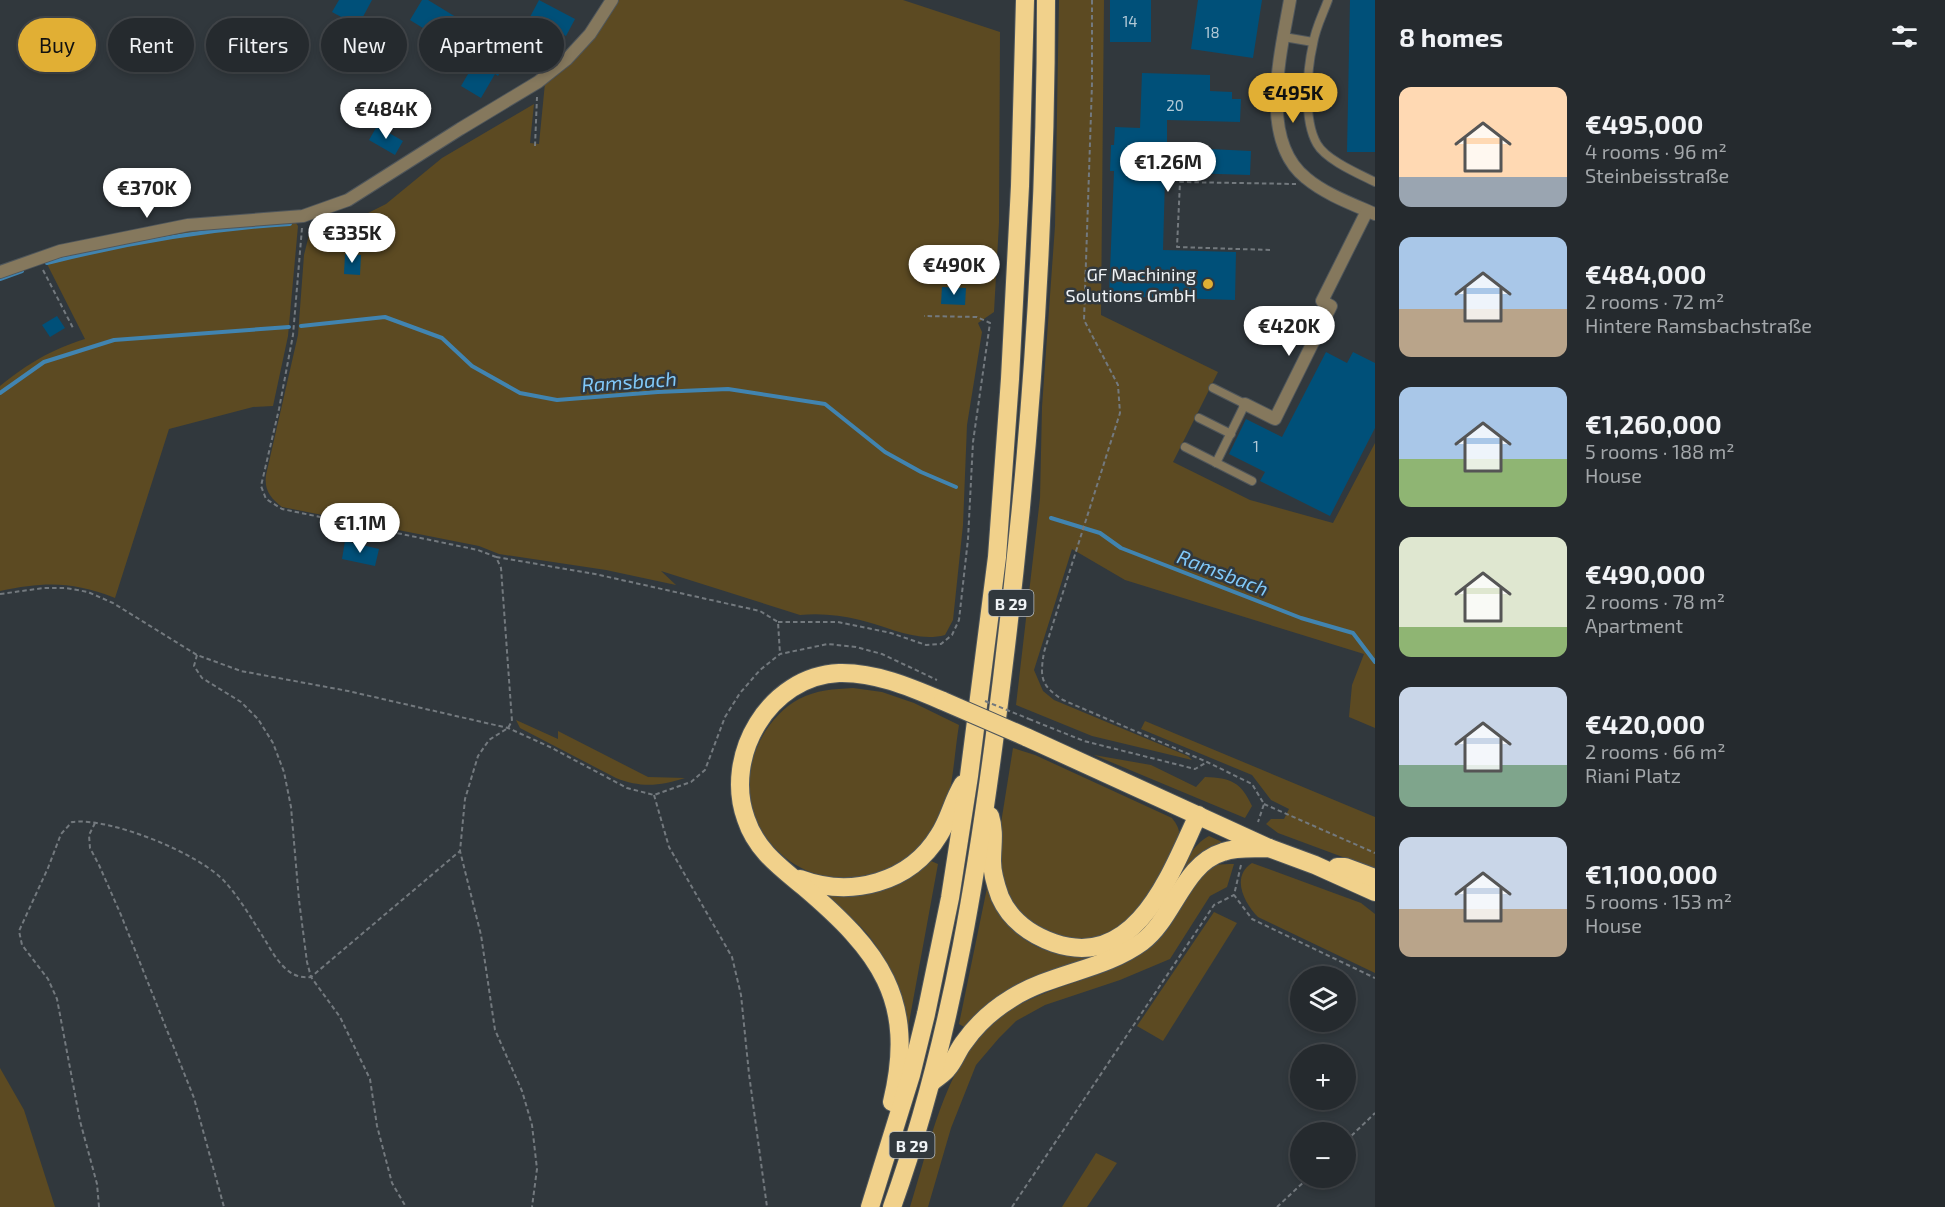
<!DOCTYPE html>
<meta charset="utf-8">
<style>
:root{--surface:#252a2e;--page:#2d3236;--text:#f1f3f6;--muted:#a3a7aa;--line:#42464a;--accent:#e1af34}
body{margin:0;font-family:"Exo 2",sans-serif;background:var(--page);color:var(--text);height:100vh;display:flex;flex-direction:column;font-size:22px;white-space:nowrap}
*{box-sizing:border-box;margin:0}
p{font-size:20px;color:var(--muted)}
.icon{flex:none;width:33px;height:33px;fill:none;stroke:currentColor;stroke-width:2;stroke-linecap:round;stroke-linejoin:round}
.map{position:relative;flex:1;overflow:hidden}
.sheet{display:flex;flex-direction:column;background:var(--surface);width:570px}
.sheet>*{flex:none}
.hud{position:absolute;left:18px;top:18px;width:570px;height:54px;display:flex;gap:12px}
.controls{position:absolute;left:1290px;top:966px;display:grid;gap:12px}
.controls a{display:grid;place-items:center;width:66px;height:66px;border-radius:50%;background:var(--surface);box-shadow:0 3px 9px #0003,0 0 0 2px var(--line);font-size:30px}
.price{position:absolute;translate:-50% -51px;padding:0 14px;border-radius:21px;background:#fff;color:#222;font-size:20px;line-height:39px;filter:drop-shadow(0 2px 3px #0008)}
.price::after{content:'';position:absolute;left:50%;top:36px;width:18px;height:14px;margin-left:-9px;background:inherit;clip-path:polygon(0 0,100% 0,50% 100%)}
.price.active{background:var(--accent);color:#111}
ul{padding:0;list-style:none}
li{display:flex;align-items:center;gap:18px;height:150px;padding:0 24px}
li span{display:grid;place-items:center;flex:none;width:168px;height:120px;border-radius:12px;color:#555}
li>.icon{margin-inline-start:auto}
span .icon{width:72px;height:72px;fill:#fffc;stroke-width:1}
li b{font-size:26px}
h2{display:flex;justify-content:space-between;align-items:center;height:72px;padding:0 24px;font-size:26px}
.pill{padding:0 21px;border-radius:27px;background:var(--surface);box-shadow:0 3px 9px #0003,0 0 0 2px var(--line);font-size:21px;line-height:54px}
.pill.active{background:var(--accent);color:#111}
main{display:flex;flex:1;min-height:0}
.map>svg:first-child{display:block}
.green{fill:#5c4a22}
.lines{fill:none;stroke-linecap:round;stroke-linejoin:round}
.stream{stroke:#4184b0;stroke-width:4}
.building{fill:#005079}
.lane-casing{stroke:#4f565b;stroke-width:10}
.street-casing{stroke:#4f565b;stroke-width:14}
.highway-casing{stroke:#4f565b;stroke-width:20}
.path{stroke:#73797e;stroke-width:2;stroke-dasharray:4.5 3;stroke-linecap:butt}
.lane{stroke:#85785d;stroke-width:8}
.street{stroke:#85785d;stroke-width:12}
.highway{stroke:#f1d18b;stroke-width:18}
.highway-bridge-casing{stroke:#4f565b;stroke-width:20;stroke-linecap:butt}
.path-bridge{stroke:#73797e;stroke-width:2;stroke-dasharray:4.5 3;stroke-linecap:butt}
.highway-bridge{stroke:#f1d18b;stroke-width:18}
.poi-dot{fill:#e1af34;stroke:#31383d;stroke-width:2}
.labels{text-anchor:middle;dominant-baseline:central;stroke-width:5;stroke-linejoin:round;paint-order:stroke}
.number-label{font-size:15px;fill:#b3cad7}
.shield{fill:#31383d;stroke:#b6bbbe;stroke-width:1.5}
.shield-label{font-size:16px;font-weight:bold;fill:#eff3f6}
.poi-label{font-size:18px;fill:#eff3f6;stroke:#31383d;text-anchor:end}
.water-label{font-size:20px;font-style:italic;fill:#81c9fa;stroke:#31383d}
</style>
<main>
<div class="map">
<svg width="1375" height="1207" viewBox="0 0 1375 1207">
<rect width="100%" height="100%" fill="#31383d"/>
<g class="green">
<path d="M619 0H903L1000 32 999 223 994 312 978 323 982 332 967 425 963 525 953 620 945 635C917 643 887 626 860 620 840 615 820 613 800 615L661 571 676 585 606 570 499 554 479 546 282 507C271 498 264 491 266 475L298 335 304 255 309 235 316 231 356 219 386 204 442 158 534 104 530 143 539 144 545 83 591 39Z"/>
<polygon points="1059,0 1104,0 1101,315 1218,372 1173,462 1250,500 1333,523 1375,443 1375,728 1349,717 1352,685 1364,654 1125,580 1072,549 1034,670 1043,691 1054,700 1188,756 1192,760 1092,736 1016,705 1040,498 1042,407 1055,226"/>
<path d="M296 223 298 226 288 336 273 406 253 407 169 429 115 598C71 581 45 582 0 591V386C29 363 50 350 85 339L45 260 187 231Z"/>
<path d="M853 688 882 692 914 703 959 725C955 749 953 784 946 806 941 822 924 844 912 855 907 860 898 863 892 867 876 876 858 878 839 878 791 877 746 831 749 782 750 749 771 714 799 699 816 690 834 689 853 688Z"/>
<path d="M516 720 558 739V731L648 777 685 778C660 786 641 788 616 778L520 728Z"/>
<polygon points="1145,721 1375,817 1375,869 1278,833 1266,824 1271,819 1284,819 1289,809 1271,800 1252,775 1141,729"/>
<path d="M1013 748 1035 755 1172 818C1178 826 1180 830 1179 840L1141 910 1105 937 1067 941 1029 924 1013 906 1003 886 998 842Z"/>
<path d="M1094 755 1151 765 1196 787 1205 777C1231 778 1241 782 1252 806L1245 818Z"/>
<path d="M1209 836 1231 846 1142 935 966 1028 959 1024 987 888C998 918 1020 944 1052 952 1091 961 1133 948 1157 915 1165 904 1171 891 1177 879 1186 862 1192 845 1209 836Z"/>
<path d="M931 861 938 864 908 1028C899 988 885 949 855 921 845 911 833 904 822 895L824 892C864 901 900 887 931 861Z"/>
<path d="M1252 863 1361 903 1375 914V973L1258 917C1245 904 1230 877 1252 863Z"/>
<path d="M1234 864 1227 887 1210 896 1170 959 1120 980 1045 1005 1016 1021 999 1038 976 1065 951 1128 928 1207H910C928 1150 945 1067 989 1026 1006 1010 1027 1000 1048 992 1081 978 1124 971 1151 946 1158 940 1165 933 1170 926 1179 912 1200 869 1215 865 1221 864 1228 864 1234 864Z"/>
<polygon points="1214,912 1237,923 1163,1041 1137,1026"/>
<polygon points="0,1068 24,1110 55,1207 0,1207"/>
<polygon points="1096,1153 1117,1163 1087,1207 1062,1207"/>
</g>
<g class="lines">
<g class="stream">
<path d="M47 263C127 243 208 229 290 224"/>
<polyline points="0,279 22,271"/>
<polyline points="301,326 385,317 442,338 472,366 520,393 557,400 658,392 728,389 825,404 885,452 921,472 956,487"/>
<polyline points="0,393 44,362 114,340 289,327"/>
<polyline points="1051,518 1100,533 1121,548 1301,618 1353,633 1375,662"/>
</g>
</g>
<g class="building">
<polygon points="339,0 372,0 358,26 332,12"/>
<polygon points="422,0 428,0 469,25 455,48 410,20"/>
<polygon points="539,0 575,19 566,36 530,17"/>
<rect x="1110" y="0" width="41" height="42"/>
<polygon points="1198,0 1262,0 1253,58 1191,49"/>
<polygon points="1350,0 1375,0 1375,152 1347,152"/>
<polygon points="481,52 504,66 498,76 495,74 481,98 461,86"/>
<polygon points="1142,73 1210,75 1210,91 1232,92 1232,99 1241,99 1240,122 1167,120 1167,147 1251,151 1250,175 1187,173 1187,179 1165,178 1163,250 1236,252 1235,300 1109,296 1114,171 1110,171 1111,145 1114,145 1115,127 1140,128"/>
<polygon points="377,126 403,141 395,155 369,140"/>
<polygon points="345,254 361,255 360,275 344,274"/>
<polygon points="942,287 966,288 965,305 941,304"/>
<polygon points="57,316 65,328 50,337 42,325"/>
<polygon points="1326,352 1347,363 1353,352 1375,363 1375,428 1330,516 1260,481 1265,472 1229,454 1246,419 1282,437"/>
<polygon points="345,541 379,549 375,566 342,559"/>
</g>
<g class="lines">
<g class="lane-casing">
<g id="lane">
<path d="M1328 0C1323 14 1315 29 1313 44 1307 70 1303 120 1317 144 1326 160 1359 174 1375 182"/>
<polyline points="1284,37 1313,42"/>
<polyline points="1277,83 1307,88"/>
<polyline points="1213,388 1245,404 1216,463"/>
<polyline points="1199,418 1231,434"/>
<polyline points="1185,447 1252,481"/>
</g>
</g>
<g class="street-casing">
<g id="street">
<path d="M1290 0C1281 52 1258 140 1306 178 1325 194 1352 204 1375 214"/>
<polyline points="0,272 60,251 188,225 303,216 348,200 460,129 538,82 567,59 590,34 612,0"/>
<polyline points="1245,404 1275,419 1331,306 1322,301 1367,211"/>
</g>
</g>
<g class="highway-casing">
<g id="highway">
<polyline points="1026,737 1269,848 1315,865 1375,892"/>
<path d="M990 816C995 832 992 845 992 861 992 873 996 886 1000 897 1010 920 1031 935 1054 943 1137 971 1171 872 1198 815"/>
<polyline points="1337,867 1345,867 1375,878"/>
<path d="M800 879C851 898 910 883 939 835 950 818 952 802 963 784"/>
<path d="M931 1083C936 1078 944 1074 948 1068 955 1060 958 1049 965 1041 977 1024 994 1009 1012 998 1052 973 1104 970 1142 942 1174 918 1183 864 1223 852 1237 847 1254 849 1269 848"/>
<path d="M892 1102C917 999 879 951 804 887 780 867 756 850 746 819 723 756 769 676 839 673 875 672 910 687 943 701"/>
<polyline points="870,1207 911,1075 926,1014 950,898 969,776 997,557 1010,379 1020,186 1025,0"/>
<path d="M892 1207C953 1037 980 858 1002 679 1030 455 1046 227 1046 0"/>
</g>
</g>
<g class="path">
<path d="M1092 0V84L1084 320 1118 385 1120 413 1044 652C1040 677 1040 685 1063 700L1207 762 1252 784 1264 804 1258 822"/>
<polyline points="535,146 537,97"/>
<polyline points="302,228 293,335 279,409 261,486 266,499 282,509 478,550 496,557 501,568 512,721 508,728 489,740 478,756 465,799 460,851 481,935 495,1030 522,1091 532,1125 537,1169 532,1207"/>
<polyline points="1270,250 1177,247 1180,182 1296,184"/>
<polyline points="43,270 73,328"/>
<polyline points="496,557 595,574 760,611 778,622 780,654"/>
<polyline points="0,594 44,588 66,588 88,592 113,603 197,655 241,671 348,691 508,728 550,747 627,788 654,795 691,782 705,770 725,717 740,693 760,670 780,654 828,644 856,647 882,654 937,680"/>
<polyline points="778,622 838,622 891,633 926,645 941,644 952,635 959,620 968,539 973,442 990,323 977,317 924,316"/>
<polyline points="197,655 194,666 202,678 241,702 258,719 273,743 284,772 291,807 299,900 307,962 311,977 340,1017 370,1079 377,1126 392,1183 406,1207"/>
<polyline points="1029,719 1084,741 1195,769 1207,762"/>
<polyline points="654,795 669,847 732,957 741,995 749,1074 767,1207"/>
<polyline points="1264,804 1375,853"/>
<polyline points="95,823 89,835 90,848 99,865 121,915 194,1098 224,1207"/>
<polyline points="1241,865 1234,895 1252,919 1375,978"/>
<polyline points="1346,1141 1375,1113"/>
<path d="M99 1207 97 1184 80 1121 57 999 48 979 22 945 19 931 48 868 61 834 72 822C110 817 201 854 226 883 241 900 253 921 265 940 271 950 277 961 286 969 294 976 301 978 311 977L460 851"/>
<polyline points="1012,1207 1214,905 1234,895"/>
<polyline points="1277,1207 1308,1178"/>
</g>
<use href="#lane" class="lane"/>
<use href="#street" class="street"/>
<use href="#highway" class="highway"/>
<g class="highway-bridge-casing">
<polyline id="highway-bridge" points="943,701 1026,737"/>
</g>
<polyline class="path-bridge" points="985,701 1029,719"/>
<use href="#highway-bridge" class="highway-bridge"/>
</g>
<circle class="poi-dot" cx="1208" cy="284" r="6"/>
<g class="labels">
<g class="number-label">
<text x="1130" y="21">14</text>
<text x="1212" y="32">18</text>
<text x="1175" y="105">20</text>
<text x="1256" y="446">1</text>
</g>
<g class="shield">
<rect x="988.5" y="590" width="45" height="26" rx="4.5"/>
<rect x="889.5" y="1132" width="45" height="26" rx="4.5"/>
</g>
<g class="shield-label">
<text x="1011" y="603">B 29</text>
<text x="912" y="1145">B 29</text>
</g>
<g class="poi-label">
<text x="1196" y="274">GF Machining<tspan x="1196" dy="21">Solutions GmbH</tspan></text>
</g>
<g class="water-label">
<text transform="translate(629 381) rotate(-4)">Ramsbach</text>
<text transform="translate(1223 572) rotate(21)">Ramsbach</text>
</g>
</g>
</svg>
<div class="controls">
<a><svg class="icon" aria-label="layers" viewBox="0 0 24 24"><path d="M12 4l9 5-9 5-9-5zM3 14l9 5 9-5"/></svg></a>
<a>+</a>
<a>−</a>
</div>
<b class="price active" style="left:1293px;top:124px">€495K</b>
<b class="price" style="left:386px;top:140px">€484K</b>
<b class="price" style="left:1168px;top:193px">€1.26M</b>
<b class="price" style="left:147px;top:219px">€370K</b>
<b class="price" style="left:352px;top:264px">€335K</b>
<b class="price" style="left:954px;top:296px">€490K</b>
<b class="price" style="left:1289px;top:357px">€420K</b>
<b class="price" style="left:360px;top:554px">€1.1M</b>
<div class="hud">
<a class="pill active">Buy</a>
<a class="pill">Rent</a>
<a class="pill">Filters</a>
<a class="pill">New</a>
<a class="pill">Apartment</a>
</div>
</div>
<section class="sheet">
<h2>8 homes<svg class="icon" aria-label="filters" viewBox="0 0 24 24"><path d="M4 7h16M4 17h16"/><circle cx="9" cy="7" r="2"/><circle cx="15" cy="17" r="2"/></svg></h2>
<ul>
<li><span style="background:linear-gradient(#ffd9b3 75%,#9aa5b1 0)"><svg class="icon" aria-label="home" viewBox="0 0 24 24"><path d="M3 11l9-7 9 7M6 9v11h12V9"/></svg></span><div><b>€495,000</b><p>4 rooms · 96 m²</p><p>Steinbeisstraße</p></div></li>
<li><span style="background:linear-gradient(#a9c7e8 60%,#b9a48a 0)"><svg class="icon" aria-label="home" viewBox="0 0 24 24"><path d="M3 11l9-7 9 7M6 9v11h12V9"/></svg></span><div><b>€484,000</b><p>2 rooms · 72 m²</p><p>Hintere Ramsbachstraße</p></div></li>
<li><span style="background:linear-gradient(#a9c7e8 60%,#8fb573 0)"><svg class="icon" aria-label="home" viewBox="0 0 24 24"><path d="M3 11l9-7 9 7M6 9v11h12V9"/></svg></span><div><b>€1,260,000</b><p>5 rooms · 188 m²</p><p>House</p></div></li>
<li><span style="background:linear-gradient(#dfe7d0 75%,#8fb573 0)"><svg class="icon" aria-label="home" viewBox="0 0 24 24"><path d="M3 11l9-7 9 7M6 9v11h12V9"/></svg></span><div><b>€490,000</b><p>2 rooms · 78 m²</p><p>Apartment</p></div></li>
<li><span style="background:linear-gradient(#c9d6e8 65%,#7fa58c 0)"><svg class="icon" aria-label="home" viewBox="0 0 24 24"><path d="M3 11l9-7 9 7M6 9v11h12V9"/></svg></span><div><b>€420,000</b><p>2 rooms · 66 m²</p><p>Riani Platz</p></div></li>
<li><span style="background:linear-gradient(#c9d6e8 60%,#b9a48a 0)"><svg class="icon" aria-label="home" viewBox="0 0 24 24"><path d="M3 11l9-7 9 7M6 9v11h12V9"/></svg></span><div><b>€1,100,000</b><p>5 rooms · 153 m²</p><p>House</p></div></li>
</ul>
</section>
</main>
